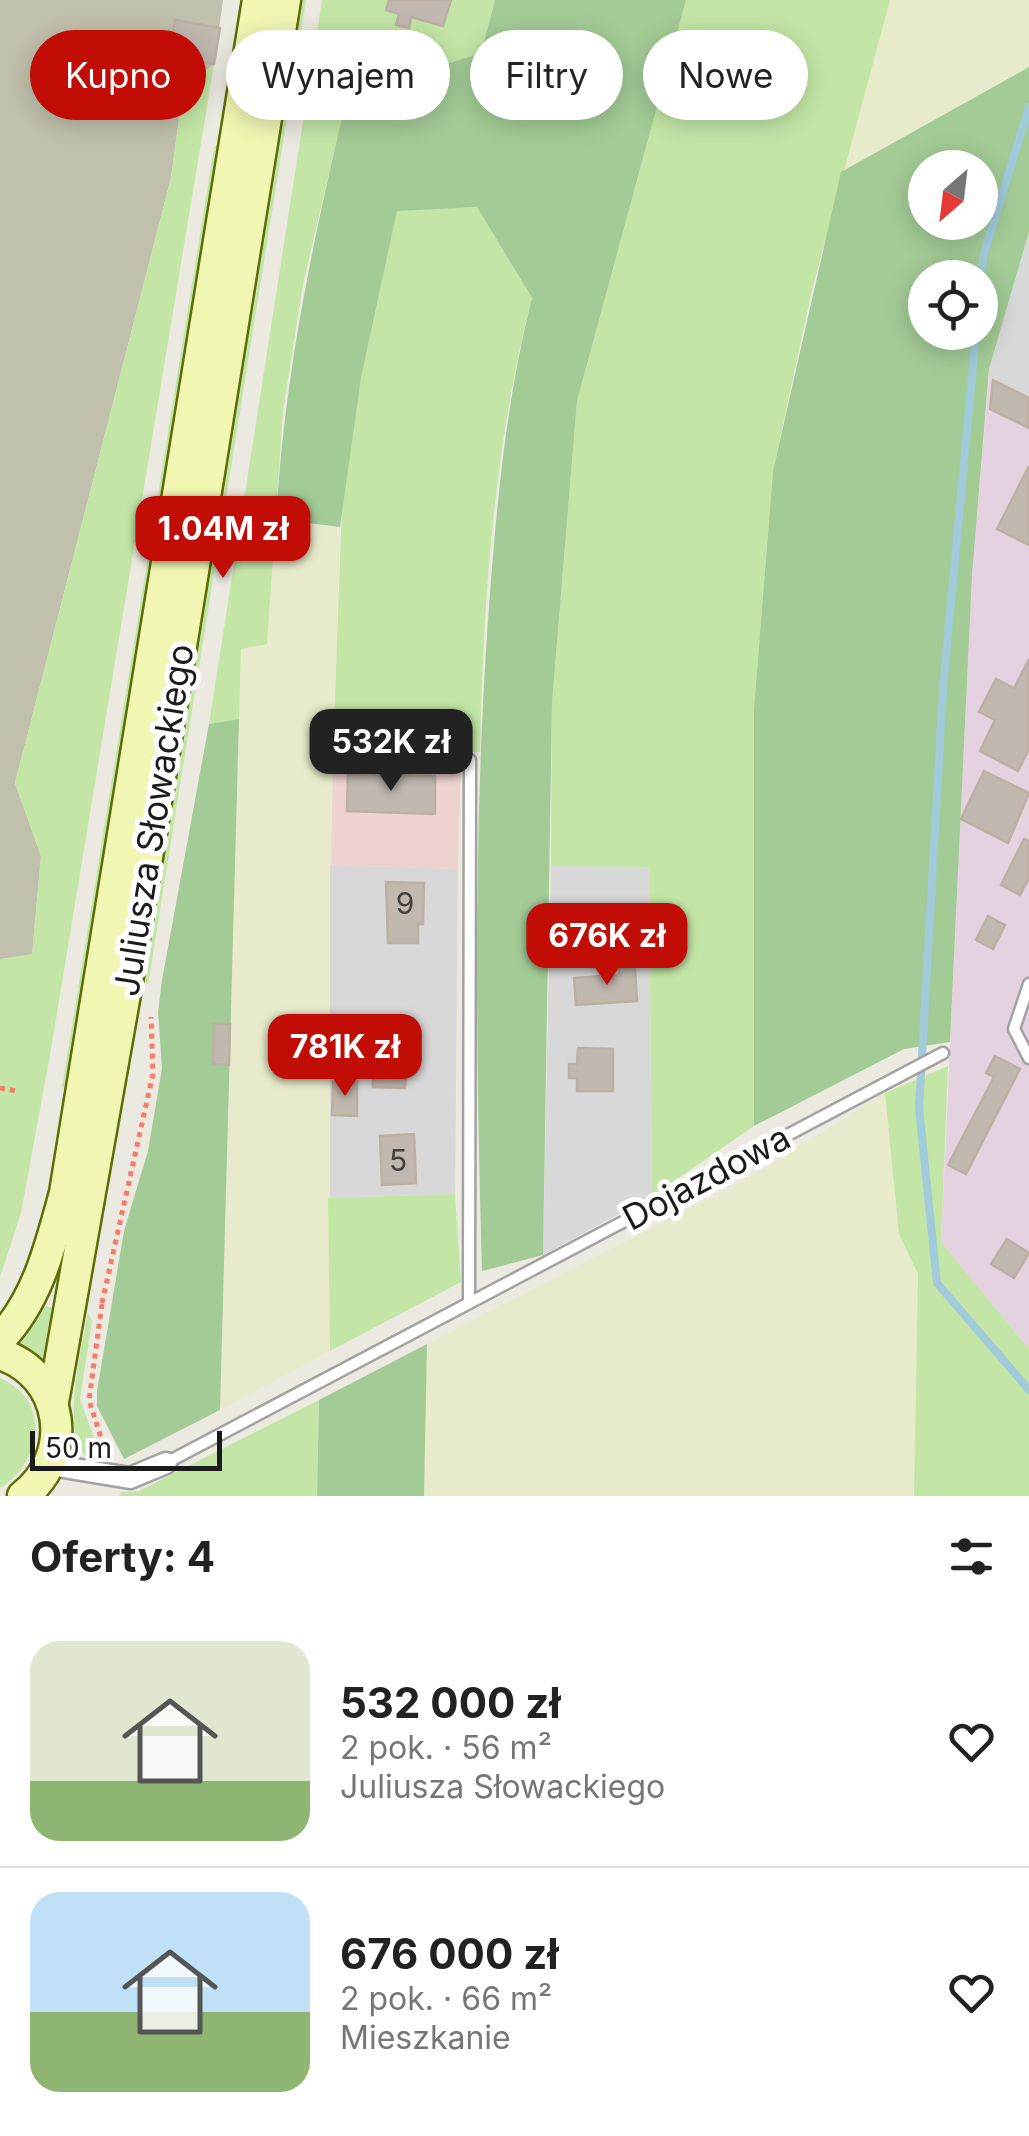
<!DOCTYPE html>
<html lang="pl">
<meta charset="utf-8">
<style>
:root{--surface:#fff;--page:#f6f6f6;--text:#222;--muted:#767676;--line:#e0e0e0;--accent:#c10d05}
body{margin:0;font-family:Inter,sans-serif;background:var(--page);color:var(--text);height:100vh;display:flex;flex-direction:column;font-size:38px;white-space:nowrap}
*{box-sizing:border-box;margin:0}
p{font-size:32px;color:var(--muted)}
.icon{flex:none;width:55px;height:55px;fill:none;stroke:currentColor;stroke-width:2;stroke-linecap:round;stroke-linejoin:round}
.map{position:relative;height:1496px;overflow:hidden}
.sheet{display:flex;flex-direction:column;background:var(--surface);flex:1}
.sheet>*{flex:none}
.guide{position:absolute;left:30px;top:30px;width:970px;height:90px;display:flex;gap:20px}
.needle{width:65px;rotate:208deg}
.controls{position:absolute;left:908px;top:150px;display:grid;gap:20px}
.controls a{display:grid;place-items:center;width:90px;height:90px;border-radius:50%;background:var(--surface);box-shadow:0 5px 25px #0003;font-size:50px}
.scale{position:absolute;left:30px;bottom:25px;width:192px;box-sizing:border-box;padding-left:10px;border:5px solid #1b1b1b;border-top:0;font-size:28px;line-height:35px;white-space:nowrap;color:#1b1b1b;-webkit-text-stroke:8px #fff;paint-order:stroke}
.price{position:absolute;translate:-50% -85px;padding:0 22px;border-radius:20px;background:var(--accent);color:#fff;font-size:32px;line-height:65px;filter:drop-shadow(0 2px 5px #0008)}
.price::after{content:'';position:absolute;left:50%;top:60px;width:30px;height:22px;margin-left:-15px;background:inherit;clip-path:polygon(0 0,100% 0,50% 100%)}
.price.selected{background:#222;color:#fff}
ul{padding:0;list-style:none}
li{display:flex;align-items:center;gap:30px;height:250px;padding:0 30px}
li+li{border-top:2px solid var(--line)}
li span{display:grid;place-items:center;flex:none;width:280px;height:200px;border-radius:30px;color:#555}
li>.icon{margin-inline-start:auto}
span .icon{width:120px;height:120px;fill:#fffc;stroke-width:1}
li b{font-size:42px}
h2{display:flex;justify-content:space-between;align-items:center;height:120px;padding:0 30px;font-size:42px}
.chip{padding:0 35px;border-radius:45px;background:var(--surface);box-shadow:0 5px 25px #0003;font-size:35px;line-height:90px}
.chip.selected{background:var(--accent);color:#fff}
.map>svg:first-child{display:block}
.residential{fill:#d9d8d8}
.commercial{fill:#eed2cf}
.industrial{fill:#e5d2e1}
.construction{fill:#c0c0ac}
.farmland{fill:#e8ebcb}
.grass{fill:#c3e6a6}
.forest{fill:#a3cb96;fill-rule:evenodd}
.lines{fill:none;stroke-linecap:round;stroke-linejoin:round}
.stream{stroke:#a1cada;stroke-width:8}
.building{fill:#c1b8b0;stroke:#bdb0a3;stroke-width:2.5}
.service-casing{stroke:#a2a2a2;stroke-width:15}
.minor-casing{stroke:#a2a2a2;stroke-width:25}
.secondary-casing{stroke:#5d6d07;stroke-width:35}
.path{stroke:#f67c68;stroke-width:5;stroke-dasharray:5 5;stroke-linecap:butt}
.service{stroke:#fff;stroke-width:10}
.minor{stroke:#fff;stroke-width:20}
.secondary{stroke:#f1f7b3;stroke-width:30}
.labels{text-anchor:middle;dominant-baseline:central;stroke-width:10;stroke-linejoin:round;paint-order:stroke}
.number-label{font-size:30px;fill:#444240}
.street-label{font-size:35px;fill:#1b1b1b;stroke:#fff}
</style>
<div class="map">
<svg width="1029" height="1496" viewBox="0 0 1029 1496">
<rect width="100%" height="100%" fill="#ece9e0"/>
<g class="residential">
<polygon points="1029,232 1029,396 989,377 989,369"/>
<polygon points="330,865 458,869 455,1194 328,1198"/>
<polygon points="551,866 649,866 652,1196 543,1255"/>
</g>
<polygon class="commercial" points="333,751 461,755 458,869 331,865"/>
<polygon class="industrial" points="989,377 1029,396 1029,1349 941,1243 972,576"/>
<polygon class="construction" points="0,0 223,0 214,64 183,89 171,178 15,783 41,856 32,955 0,959"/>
<g class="farmland">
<polygon points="890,0 1029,0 1029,67 841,172"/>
<polygon points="276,519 340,527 330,865 330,1351 220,1410 241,649 267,643"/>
<polygon points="885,1093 899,1234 918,1274 914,1496 424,1496 427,1344 756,1174"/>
</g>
<g class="grass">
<polygon points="300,0 306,0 148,985 143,979"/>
<polygon points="322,0 495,0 481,53 347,97 303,284 283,411 267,644 241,649 239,719 209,724"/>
<polygon points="686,0 890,0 812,290 773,471 754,708 754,1126 652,1196 649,867 551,866 552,703 577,401"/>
<polygon points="214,64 50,1055 21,1213 0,1277 0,959 32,954 41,856 15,783 171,178 183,89"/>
<polygon points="221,139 67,1085 62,1088 214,148"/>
<path d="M477 207 532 298C494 443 483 602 480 752L333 751 342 506 361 378 397 210Z"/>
<polygon points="948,1066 941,1242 1029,1349 1029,1496 914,1496 918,1274 899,1234 885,1093"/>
<polygon points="455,1194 461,1282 330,1351 328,1198"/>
<polygon points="43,1306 57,1309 48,1363 20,1344"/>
<path d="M88 1313 92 1321 80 1399 94 1438V1462C56 1446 82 1347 88 1313Z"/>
<path d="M0 1378C52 1401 42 1462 0 1488Z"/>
<polygon points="319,1400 317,1496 119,1496 121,1492 139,1491"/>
</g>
<g class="forest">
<path d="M495 0H686L577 401 552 703 543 1255 482 1271C476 1059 473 847 487 635 495 522 504 408 532 298L477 207 397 211 361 378 340 527 276 519C285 369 313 242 347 96L481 53Z"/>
<path d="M1029 67V232L989 369 972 576 950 1042 904 1049 754 1126V708L773 471 841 172ZM925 168H980V222H925ZM925 278H980V332H925Z"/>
<polygon points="239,719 220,1410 124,1459 97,1406 97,1391 124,1231 148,1151 162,1068 158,1012 162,980 209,724"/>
<polygon points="427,1344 424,1496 317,1496 319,1400"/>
</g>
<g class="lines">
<g class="stream">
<polyline points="980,292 983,257 1029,107"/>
<polyline points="976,332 943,689 919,1108 937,1283 1029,1390"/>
</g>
</g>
<g class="building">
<polygon points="389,0 451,0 443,26 411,17 409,28 396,25 399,14 386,10"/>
<polygon points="175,20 220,28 214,64 169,57"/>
<polygon points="993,380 1029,398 1029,428 990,409"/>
<polygon points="1029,466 1029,545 997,529"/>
<polygon points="1029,659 1029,749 1018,771 980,751 995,720 979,712 996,679 1014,688"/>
<polygon points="984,771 1029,793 1008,843 961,819"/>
<polygon points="348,774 435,776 435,814 347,811"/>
<polygon points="1024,839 1029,841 1029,878 1020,895 1001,885"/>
<polygon points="386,882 424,883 423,924 418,924 418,943 388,943"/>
<polygon points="988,916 1005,925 993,949 976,940"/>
<polygon points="635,968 637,1001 576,1005 574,978 619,975 619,969"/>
<polygon points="214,1024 230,1024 229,1065 213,1064"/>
<polygon points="373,1033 410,1034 405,1088 373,1087"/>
<polygon points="578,1048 613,1049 613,1091 577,1091 577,1078 569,1078 569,1064 577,1064"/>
<polygon points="995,1056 1020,1069 966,1174 948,1165 994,1077 986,1073"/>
<polygon points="333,1082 357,1082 357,1116 332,1115"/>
<polygon points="414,1134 416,1183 382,1185 380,1136"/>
<polygon points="1007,1239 1029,1253 1014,1278 991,1264"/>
</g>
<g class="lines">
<g class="service-casing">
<g id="service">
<polyline points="1029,984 1014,1029 1029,1058"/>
<polyline points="469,1301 470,760"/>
<polyline points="166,1463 943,1053"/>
</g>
</g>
<g class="minor-casing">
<polyline id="minor" points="51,1465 130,1478 166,1463"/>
</g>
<g class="secondary-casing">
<g id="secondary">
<path d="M0 1339C38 1300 51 1244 65 1193L258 0"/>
<path d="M0 1354C65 1375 75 1456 23 1496"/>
<polyline points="53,1402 125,994 285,0"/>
</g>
</g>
<g class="path">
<polyline points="0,1088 17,1091"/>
<polyline points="102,1303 153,1074 151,1017"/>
<polyline points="102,1304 89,1400 105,1450"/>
</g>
<use href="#service" class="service"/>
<use href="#minor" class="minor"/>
<use href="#secondary" class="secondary"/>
</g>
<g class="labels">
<g class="number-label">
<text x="405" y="903">9</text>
<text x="398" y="1160">5</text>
</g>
<g class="street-label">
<text transform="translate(153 820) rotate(-81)">Juliusza Słowackiego</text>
<text transform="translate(706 1177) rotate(-28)">Dojazdowa</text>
</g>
</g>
</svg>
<div class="controls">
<a><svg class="needle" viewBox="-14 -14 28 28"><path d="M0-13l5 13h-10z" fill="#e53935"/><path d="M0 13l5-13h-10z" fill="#767676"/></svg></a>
<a><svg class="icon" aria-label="locate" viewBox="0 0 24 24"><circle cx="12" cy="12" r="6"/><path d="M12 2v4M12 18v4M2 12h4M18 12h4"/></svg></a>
</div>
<div class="scale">50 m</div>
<b class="price" style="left:223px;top:581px">1.04M zł</b>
<b class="price selected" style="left:391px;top:794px">532K zł</b>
<b class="price" style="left:607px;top:988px">676K zł</b>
<b class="price" style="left:345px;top:1099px">781K zł</b>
<div class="guide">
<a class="chip selected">Kupno</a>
<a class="chip">Wynajem</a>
<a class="chip">Filtry</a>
<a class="chip">Nowe</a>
</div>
</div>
<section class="sheet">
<h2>Oferty: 4<svg class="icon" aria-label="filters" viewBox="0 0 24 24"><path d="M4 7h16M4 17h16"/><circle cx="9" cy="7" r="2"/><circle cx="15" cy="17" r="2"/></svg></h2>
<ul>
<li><span style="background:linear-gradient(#dfe7d0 70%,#8fb573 0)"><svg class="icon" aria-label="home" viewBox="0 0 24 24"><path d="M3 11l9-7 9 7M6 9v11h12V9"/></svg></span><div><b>532 000 zł</b><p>2 pok. · 56 m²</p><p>Juliusza Słowackiego</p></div><svg class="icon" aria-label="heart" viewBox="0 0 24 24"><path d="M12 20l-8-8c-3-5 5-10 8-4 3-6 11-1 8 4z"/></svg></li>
<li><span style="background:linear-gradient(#bfe0f5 60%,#8fb573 0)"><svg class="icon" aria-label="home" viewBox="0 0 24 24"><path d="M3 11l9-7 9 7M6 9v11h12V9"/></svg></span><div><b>676 000 zł</b><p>2 pok. · 66 m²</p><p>Mieszkanie</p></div><svg class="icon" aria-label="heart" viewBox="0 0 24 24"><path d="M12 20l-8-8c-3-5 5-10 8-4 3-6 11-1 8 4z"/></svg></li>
</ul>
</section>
